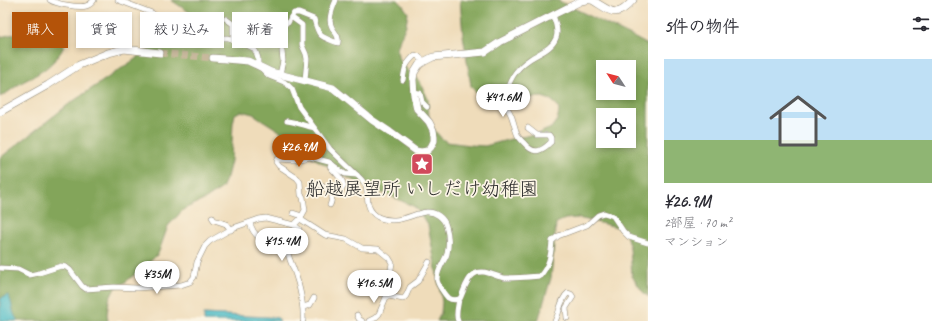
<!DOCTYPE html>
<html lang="ja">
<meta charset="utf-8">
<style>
:root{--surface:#fff;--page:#f2f2f3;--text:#2b2b33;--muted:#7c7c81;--line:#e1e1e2;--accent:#b45309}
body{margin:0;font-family:Caveat,"Klee One",sans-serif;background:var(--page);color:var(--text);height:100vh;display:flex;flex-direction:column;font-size:15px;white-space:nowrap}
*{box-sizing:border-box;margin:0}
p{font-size:13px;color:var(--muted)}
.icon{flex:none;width:22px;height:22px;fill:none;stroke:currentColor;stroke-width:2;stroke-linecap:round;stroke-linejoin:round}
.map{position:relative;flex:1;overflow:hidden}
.drawer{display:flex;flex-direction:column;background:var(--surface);width:300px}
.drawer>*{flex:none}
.banner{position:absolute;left:12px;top:12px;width:380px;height:36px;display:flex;gap:8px}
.needle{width:26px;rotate:306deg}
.tools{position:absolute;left:596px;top:60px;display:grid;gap:8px}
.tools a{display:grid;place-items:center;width:40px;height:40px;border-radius:0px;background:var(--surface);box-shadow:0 2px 6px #0003;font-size:20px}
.price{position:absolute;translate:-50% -34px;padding:0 9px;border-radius:14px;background:#fff;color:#222;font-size:13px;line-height:26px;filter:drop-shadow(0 1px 2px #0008)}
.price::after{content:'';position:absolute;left:50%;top:24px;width:12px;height:9px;margin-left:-6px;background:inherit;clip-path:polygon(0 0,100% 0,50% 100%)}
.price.on{background:var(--accent);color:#fff}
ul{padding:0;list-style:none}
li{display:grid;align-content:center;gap:8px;height:212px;padding:0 16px}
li+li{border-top:1px solid var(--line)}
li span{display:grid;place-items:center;height:124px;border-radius:0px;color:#555}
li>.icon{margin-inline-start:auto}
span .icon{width:72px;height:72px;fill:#fffc;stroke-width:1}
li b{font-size:17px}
h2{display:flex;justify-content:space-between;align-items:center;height:48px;padding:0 16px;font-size:17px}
.pill{padding:0 14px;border-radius:0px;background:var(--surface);box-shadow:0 2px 6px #0003;font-size:14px;line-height:36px}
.pill.on{background:var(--accent);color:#fff}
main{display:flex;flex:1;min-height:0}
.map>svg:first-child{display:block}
.forest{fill:#83a55a;stroke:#576842;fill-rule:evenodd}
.water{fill:#50bdc8;stroke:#3e747a}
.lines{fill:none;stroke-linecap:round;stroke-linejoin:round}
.secondary-tunnel{stroke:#c8b99d;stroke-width:7;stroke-dasharray:7 3.5;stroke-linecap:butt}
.street-casing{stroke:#8d8472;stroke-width:6}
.secondary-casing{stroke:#8d8472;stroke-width:8}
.street{stroke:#fff;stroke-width:5}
.secondary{stroke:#fff;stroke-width:7}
.labels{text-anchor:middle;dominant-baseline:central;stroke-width:3.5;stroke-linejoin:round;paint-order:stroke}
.poi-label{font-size:19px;fill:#2b2b2b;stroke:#fcf5e5}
</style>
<main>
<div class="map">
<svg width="648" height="321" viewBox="0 0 648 321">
<rect width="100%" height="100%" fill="#fcf5e5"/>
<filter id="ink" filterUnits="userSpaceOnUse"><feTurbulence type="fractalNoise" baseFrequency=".025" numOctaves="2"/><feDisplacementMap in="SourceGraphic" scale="8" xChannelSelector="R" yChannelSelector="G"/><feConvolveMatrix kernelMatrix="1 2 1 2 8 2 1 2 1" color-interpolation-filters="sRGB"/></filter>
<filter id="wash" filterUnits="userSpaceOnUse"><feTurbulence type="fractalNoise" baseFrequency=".012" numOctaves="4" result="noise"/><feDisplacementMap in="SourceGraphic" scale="16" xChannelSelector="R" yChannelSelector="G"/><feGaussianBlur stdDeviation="0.9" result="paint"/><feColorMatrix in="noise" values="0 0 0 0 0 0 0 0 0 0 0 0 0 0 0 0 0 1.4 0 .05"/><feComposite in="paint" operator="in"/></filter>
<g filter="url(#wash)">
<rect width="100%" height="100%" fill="#efdcba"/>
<g class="forest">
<path d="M171 0H398L402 4 408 13 406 25 400 39 397 49 398 57 403 65 420 82 428 99 429 119 432 127 441 138 447 142 470 145 485 146 511 139 537 134 551 128 557 120 559 112 558 106 551 100 542 97 489 100 478 95 471 86 463 35 460 0H557L635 38 648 45V297L642 291 632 276 630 248 626 235 617 227 578 218 565 219 556 223 551 278 538 321H437L441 313 442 302 428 225 415 207 395 198 365 186 343 175 312 157 278 130 253 114 241 111 235 114 233 123 231 161 227 177 222 188 206 199 184 209 168 226 158 254 143 268 124 283 115 288 109 300 107 314 108 321H14L0 309V158L69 104 178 30 191 19 189 12ZM603 67H629V93H603ZM603 115H629V141H603Z"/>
<path d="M23 32C33 33 54 31 62 38 71 46 49 67 42 71 34 77 25 80 18 85 12 89 6 94 0 97V37Z"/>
</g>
<g class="water">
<path d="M8 295C13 303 11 312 18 321H0V300L3 297Z"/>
<polygon points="204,314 268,317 278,318 280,321 204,321"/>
</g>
</g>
<g filter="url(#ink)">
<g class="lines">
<polyline class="secondary-tunnel" points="160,53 213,58"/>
<g class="street-casing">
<g id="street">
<path d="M50 0C56 4 79 8 86 6 90 5 92 3 94 0"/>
<path d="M118 0 152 13 162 21 170 25 185 28 215 38H228L240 42 253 48 256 52 258 58V65L269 76 284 82 288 85 292 89 299 107 330 149 361 179C362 180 365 184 365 184 370 195 363 208 378 217 391 223 404 219 417 214 420 214 423 212 426 212 435 211 444 218 446 226 449 235 449 245 447 254 444 262 437 270 437 279 437 284 445 295 448 298 451 300 456 300 460 299 464 291 466 280 473 275 482 267 495 277 505 278 517 278 529 277 540 276 549 266 551 255 552 241L558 236 587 225 598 215 604 213 613 216 623 231 629 237 648 243"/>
<polyline points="226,19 233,24 233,40"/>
<path d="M242 43 251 25C263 24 275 23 288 23L291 17"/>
<polyline points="280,74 283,61 282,51"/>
<path d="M305 80 307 59 306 54 302 45V25L291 17 294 13H299L314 19C319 38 320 36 338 43 340 35 333 32 331 25 328 18 333 7 336 0"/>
<path d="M403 80C405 66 405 65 415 55L418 56 424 61"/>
<polyline points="413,92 420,93 422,102 427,107"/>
<path d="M287 121C296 122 305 126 314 128"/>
<path d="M528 128 537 135H549L551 138V142C541 152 534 155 524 143 522 141 519 138 518 136 515 130 514 122 511 115 509 109 504 106 505 99 508 81 515 69 530 59 539 53 552 49 556 38 559 31 555 22 553 15"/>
<path d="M318 183 333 194C339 193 341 191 344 186 342 178 336 173 330 167L332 164"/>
<path d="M330 205C332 201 331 198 333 194"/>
<polyline points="293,213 302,216"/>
<polyline points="212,217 214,220 226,224 231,230"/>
<polyline points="300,219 325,235 346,239 362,248 378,249 389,258 392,263 391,269 384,288 385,294 389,296 403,299 406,296 410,287 418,281 429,262"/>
<path d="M250 223C254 238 263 240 277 245 280 246 283 246 285 249 288 252 289 256 290 260 298 279 304 301 303 321"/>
<polyline points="298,233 299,229 294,225 300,219 305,210 303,197 301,195 300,182 297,178 279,166 276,162 277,159 294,160 310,157 329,162 345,174 357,175"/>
<polyline points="0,268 18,269 30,275 39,273 61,266 66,267 70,270 82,286 86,289 114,287 137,288 181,285 190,282 194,277 197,262 205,246 210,241 233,228 259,219 266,218 294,225"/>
<polyline points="303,307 310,305 314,298"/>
<polyline points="357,315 359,319 362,321"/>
<polyline points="369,321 375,318 379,314 387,295"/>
<path d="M458 321C455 315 458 307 459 299"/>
<path d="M555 321C560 313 560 299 568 293L571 294 573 297 566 308 567 318"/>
</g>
</g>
<g class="secondary-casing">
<g id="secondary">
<path d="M590 0H592C611 11 616 20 633 0"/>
<polyline points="213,58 248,61 271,72 333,88 372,120 390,132 416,151 421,152 427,151 431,147 434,141 434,136 433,130 429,122 417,109 414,95 413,80 414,73 419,65 425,61 433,57 485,52 500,42 555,14 581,1 586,0"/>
<polyline points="0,112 48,85 79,65 108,53 124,49 160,53"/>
</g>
</g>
<use href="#street" class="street"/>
<use href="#secondary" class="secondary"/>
</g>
</g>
<defs>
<g id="sight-square" transform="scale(1.15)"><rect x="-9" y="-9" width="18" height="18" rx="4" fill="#d1495b" stroke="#fcf5e5"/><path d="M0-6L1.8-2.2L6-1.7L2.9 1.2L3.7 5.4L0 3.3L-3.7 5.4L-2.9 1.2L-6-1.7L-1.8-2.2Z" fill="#fff"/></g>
</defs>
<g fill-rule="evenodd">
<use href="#sight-square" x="422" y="164"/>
</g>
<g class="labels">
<g class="poi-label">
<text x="422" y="189">船越展望所 いしだけ幼稚園</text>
</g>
</g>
</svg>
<div class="tools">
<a><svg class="needle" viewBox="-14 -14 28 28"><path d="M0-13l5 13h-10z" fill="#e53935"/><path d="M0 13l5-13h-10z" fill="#7c7c81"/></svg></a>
<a><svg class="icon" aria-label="locate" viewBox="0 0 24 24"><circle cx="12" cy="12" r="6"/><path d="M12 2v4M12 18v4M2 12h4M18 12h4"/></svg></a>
</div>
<b class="price" style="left:503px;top:118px">¥41.6M</b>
<b class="price on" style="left:299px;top:168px">¥26.9M</b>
<b class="price" style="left:282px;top:262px">¥15.4M</b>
<b class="price" style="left:157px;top:295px">¥35M</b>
<b class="price" style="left:374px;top:304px">¥16.5M</b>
<div class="banner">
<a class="pill on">購入</a>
<a class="pill">賃貸</a>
<a class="pill">絞り込み</a>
<a class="pill">新着</a>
</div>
</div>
<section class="drawer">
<h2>5件の物件<svg class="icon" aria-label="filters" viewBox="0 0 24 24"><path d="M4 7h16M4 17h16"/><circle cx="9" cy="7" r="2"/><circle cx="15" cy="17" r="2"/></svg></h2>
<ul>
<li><span style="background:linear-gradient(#bfe0f5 65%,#8fb573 0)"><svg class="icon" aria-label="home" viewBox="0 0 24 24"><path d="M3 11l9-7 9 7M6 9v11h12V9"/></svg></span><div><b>¥26.9M</b><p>2部屋 · 70 m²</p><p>マンション</p></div></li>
</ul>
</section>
</main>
